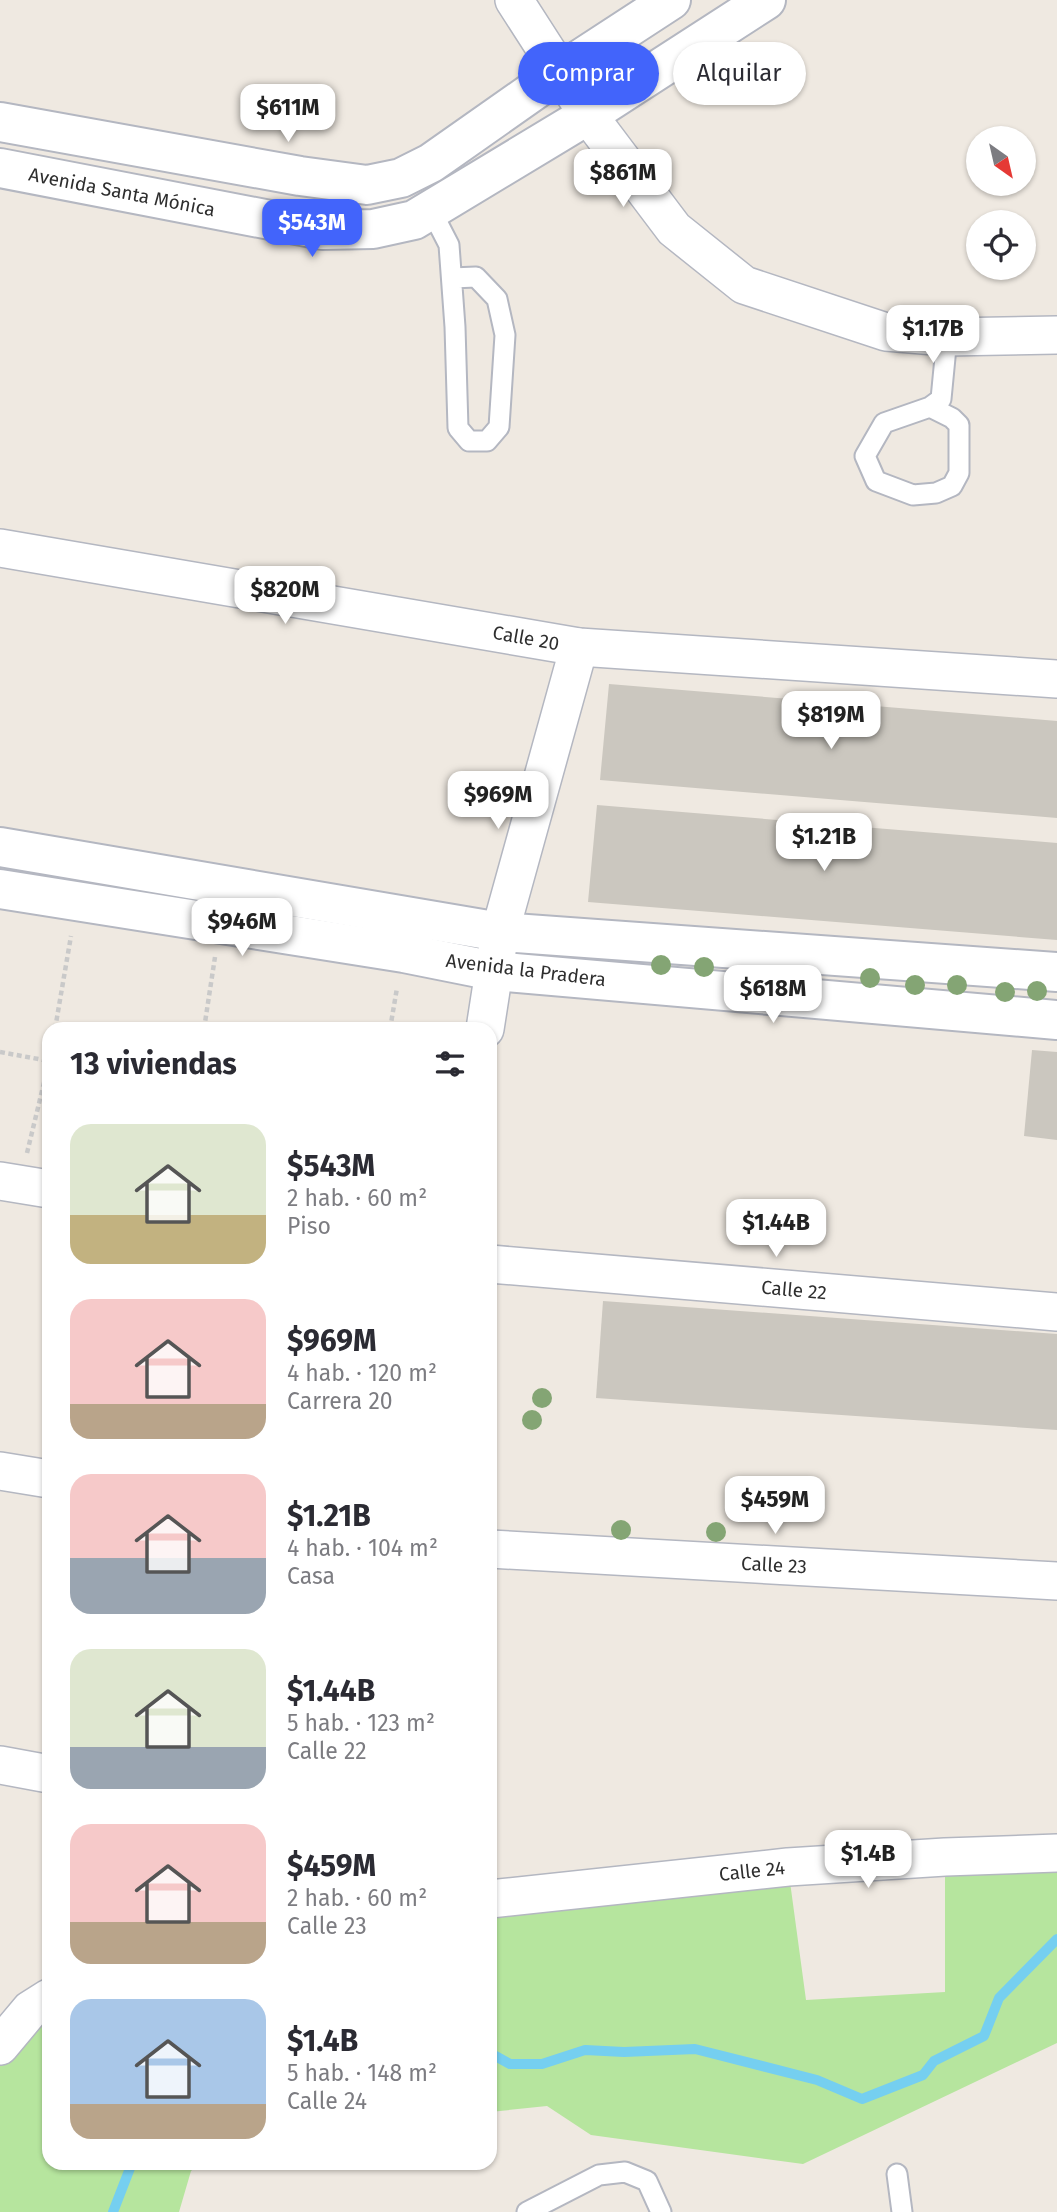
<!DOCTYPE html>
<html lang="es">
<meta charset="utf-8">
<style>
:root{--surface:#fff;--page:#f7f7f7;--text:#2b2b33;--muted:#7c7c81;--accent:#4264fb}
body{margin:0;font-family:"Fira Sans",sans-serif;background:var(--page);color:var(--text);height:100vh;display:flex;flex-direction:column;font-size:26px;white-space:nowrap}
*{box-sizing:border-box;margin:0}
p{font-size:23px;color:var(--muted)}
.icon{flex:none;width:38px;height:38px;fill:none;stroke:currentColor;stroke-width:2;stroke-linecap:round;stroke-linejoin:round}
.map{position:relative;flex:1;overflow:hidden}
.sheet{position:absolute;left:42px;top:1022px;width:455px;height:1148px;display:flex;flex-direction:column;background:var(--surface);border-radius:21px;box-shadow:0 2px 5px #0004}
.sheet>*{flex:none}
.top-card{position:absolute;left:518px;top:42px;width:434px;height:63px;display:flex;gap:14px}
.needle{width:46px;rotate:146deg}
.buttons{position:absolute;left:966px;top:126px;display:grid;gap:14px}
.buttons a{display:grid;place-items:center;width:70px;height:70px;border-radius:50%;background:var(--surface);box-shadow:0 2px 5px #0004;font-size:35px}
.price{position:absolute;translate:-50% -60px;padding:0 16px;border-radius:14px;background:#fff;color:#222;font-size:23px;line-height:46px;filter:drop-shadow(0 2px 4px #0008)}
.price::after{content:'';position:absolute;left:50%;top:42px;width:21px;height:16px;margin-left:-10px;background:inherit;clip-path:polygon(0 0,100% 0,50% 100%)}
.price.on{background:var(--accent);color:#fff}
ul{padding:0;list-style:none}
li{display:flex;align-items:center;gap:21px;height:175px;padding:0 28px}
li span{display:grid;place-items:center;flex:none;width:196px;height:140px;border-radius:21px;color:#555}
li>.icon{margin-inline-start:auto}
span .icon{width:84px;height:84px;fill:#fffc;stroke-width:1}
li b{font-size:30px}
h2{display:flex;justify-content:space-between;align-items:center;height:84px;padding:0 28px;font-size:30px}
.chip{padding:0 24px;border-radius:32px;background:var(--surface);box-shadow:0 2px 5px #0004;font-size:24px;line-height:63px}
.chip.on{background:var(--accent);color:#fff}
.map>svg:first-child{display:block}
.green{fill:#b6e59e}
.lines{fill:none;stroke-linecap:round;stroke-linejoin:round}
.stream{stroke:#75cff0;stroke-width:10}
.building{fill:#cbc7bf}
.lane-casing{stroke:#b4b7c1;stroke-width:23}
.street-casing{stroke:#b4b7c1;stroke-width:40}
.secondary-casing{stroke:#b4b7c1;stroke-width:42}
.path{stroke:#c9c9c9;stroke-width:4.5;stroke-dasharray:5 3.5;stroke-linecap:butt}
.lane{stroke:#fff;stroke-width:19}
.street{stroke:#fff;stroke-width:37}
.secondary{stroke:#fff;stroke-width:38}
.tree{fill:#84a574}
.labels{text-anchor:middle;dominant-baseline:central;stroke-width:7;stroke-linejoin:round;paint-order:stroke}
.street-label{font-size:19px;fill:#2e2e2e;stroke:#fff}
</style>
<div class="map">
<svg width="1057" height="2212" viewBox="0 0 1057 2212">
<rect width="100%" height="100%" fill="#efe9e1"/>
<g class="green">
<polygon points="1057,1853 1057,2043 803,2164 591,2135 547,2106 490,2112 490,1899 788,1867 806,2000 945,1992 945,1857"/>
<polygon points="49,1998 49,2163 200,2163 191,2171 179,2212 0,2212 0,2049"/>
</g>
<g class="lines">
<g class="stream">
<polyline points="490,2053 510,2064 542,2064 585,2050 624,2052 695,2049 817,2080 862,2099 923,2075 934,2061 984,2036 999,1998 1057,1939"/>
<polyline points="113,2212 132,2163"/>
</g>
</g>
<g class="building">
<polygon points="609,684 1057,721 1057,818 600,780"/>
<polygon points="597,805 1057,843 1057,940 588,902"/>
<polygon points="1032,1050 1057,1052 1057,1140 1024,1136"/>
<polygon points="603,1301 1057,1334 1057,1430 596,1398"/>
</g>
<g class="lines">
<g class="lane-casing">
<g id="lane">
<polyline points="431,210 449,245 455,327 458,428 469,441 487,441 499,427 505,335 497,299 476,277 452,278"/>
<polyline points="930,407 952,418 959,425 959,473 952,486 936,493 913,495 876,481 865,456 884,423 930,407 941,399 947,337"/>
<polyline points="897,2174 902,2212"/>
<polyline points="527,2212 599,2175 625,2172 647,2181 661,2212"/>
</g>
</g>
<g class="street-casing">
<g id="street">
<polyline points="514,0 588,115 674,229 744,285 886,332 947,337 1057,335"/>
<polyline points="0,548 579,647 1057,679"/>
<polyline points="485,1029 500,932 579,647"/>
<polyline points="0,1181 49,1189"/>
<polyline points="490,1264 1057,1312"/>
<polyline points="0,1471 49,1479"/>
<polyline points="490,1549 1057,1581"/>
<polyline points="0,1765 49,1774"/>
<polyline points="490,1899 788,1867 945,1857 1057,1853"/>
<polyline points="0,2046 30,2010 49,1998"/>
</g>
</g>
<g class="secondary-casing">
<g id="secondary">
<polyline points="0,122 300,176 367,185 401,178 431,163 559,73 671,0"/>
<polyline points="0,168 322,230 373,229 414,220 588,115 766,0"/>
<polyline points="0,847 500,932 1057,972"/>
<polyline points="0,889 404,953 494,971 1057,1020"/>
</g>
</g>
<g class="path">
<polyline points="55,1029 71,936"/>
<polyline points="204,1029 215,957"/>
<polyline points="390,1029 397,988"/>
<polyline points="0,1052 49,1061"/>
<polyline points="27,1153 49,1062"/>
</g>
<use href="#lane" class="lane"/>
<use href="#street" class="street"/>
<use href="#secondary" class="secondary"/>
</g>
<g class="tree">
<circle cx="661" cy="965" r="10"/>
<circle cx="704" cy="967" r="10"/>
<circle cx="801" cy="975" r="10"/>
<circle cx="870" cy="978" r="10"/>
<circle cx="915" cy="985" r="10"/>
<circle cx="957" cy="985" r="10"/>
<circle cx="1037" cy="991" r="10"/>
<circle cx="1005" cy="992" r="10"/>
<circle cx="542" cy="1398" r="10"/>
<circle cx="532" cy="1420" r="10"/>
<circle cx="621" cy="1530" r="10"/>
<circle cx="716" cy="1532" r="10"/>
</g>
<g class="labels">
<g class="street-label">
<text transform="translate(122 192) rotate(11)">Avenida Santa Mónica</text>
<text transform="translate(526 638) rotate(10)">Calle 20</text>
<text transform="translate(526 970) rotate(7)">Avenida la Pradera</text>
<text transform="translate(794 1290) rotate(5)">Calle 22</text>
<text transform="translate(774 1565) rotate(3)">Calle 23</text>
<text transform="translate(752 1871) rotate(-6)">Calle 24</text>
</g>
</g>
</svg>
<div class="buttons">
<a><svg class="needle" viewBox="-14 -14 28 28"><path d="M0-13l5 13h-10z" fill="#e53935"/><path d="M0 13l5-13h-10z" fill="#7c7c81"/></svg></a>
<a><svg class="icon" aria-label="locate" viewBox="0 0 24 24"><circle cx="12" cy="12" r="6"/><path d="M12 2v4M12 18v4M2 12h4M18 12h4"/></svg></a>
</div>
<b class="price" style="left:288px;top:144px">$611M</b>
<b class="price" style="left:623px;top:209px">$861M</b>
<b class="price on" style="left:312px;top:259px">$543M</b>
<b class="price" style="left:933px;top:365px">$1.17B</b>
<b class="price" style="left:285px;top:626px">$820M</b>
<b class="price" style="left:831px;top:751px">$819M</b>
<b class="price" style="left:498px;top:831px">$969M</b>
<b class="price" style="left:824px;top:873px">$1.21B</b>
<b class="price" style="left:242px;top:958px">$946M</b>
<b class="price" style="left:773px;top:1025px">$618M</b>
<b class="price" style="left:776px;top:1259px">$1.44B</b>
<b class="price" style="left:775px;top:1536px">$459M</b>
<b class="price" style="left:868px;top:1890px">$1.4B</b>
<div class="top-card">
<a class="chip on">Comprar</a>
<a class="chip">Alquilar</a>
</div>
<section class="sheet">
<h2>13 viviendas<svg class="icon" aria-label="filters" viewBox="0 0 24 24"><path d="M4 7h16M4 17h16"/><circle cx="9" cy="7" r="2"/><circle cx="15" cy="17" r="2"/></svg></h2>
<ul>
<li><span style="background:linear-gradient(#dfe7d0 65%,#c2b280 0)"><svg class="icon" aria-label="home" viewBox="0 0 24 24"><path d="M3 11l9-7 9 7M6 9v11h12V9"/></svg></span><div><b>$543M</b><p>2 hab. · 60 m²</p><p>Piso</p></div></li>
<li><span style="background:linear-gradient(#f6c9c9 75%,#b9a48a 0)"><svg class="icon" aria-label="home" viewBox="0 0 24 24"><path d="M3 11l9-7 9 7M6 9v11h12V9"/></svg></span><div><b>$969M</b><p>4 hab. · 120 m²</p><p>Carrera 20</p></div></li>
<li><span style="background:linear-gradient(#f6c9c9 60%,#9aa5b1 0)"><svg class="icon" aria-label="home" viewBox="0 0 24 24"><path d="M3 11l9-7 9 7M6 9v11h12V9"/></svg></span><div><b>$1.21B</b><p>4 hab. · 104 m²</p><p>Casa</p></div></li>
<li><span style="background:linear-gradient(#dfe7d0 70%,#9aa5b1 0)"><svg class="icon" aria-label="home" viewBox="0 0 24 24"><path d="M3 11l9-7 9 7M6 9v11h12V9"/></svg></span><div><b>$1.44B</b><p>5 hab. · 123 m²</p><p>Calle 22</p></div></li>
<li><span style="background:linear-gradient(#f6c9c9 70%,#b9a48a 0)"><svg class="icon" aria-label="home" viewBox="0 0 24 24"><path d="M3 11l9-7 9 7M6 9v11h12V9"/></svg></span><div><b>$459M</b><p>2 hab. · 60 m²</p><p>Calle 23</p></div></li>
<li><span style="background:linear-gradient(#a9c7e8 75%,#b9a48a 0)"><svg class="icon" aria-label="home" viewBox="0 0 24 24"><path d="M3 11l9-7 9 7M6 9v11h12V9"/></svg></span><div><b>$1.4B</b><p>5 hab. · 148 m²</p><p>Calle 24</p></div></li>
</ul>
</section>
</div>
